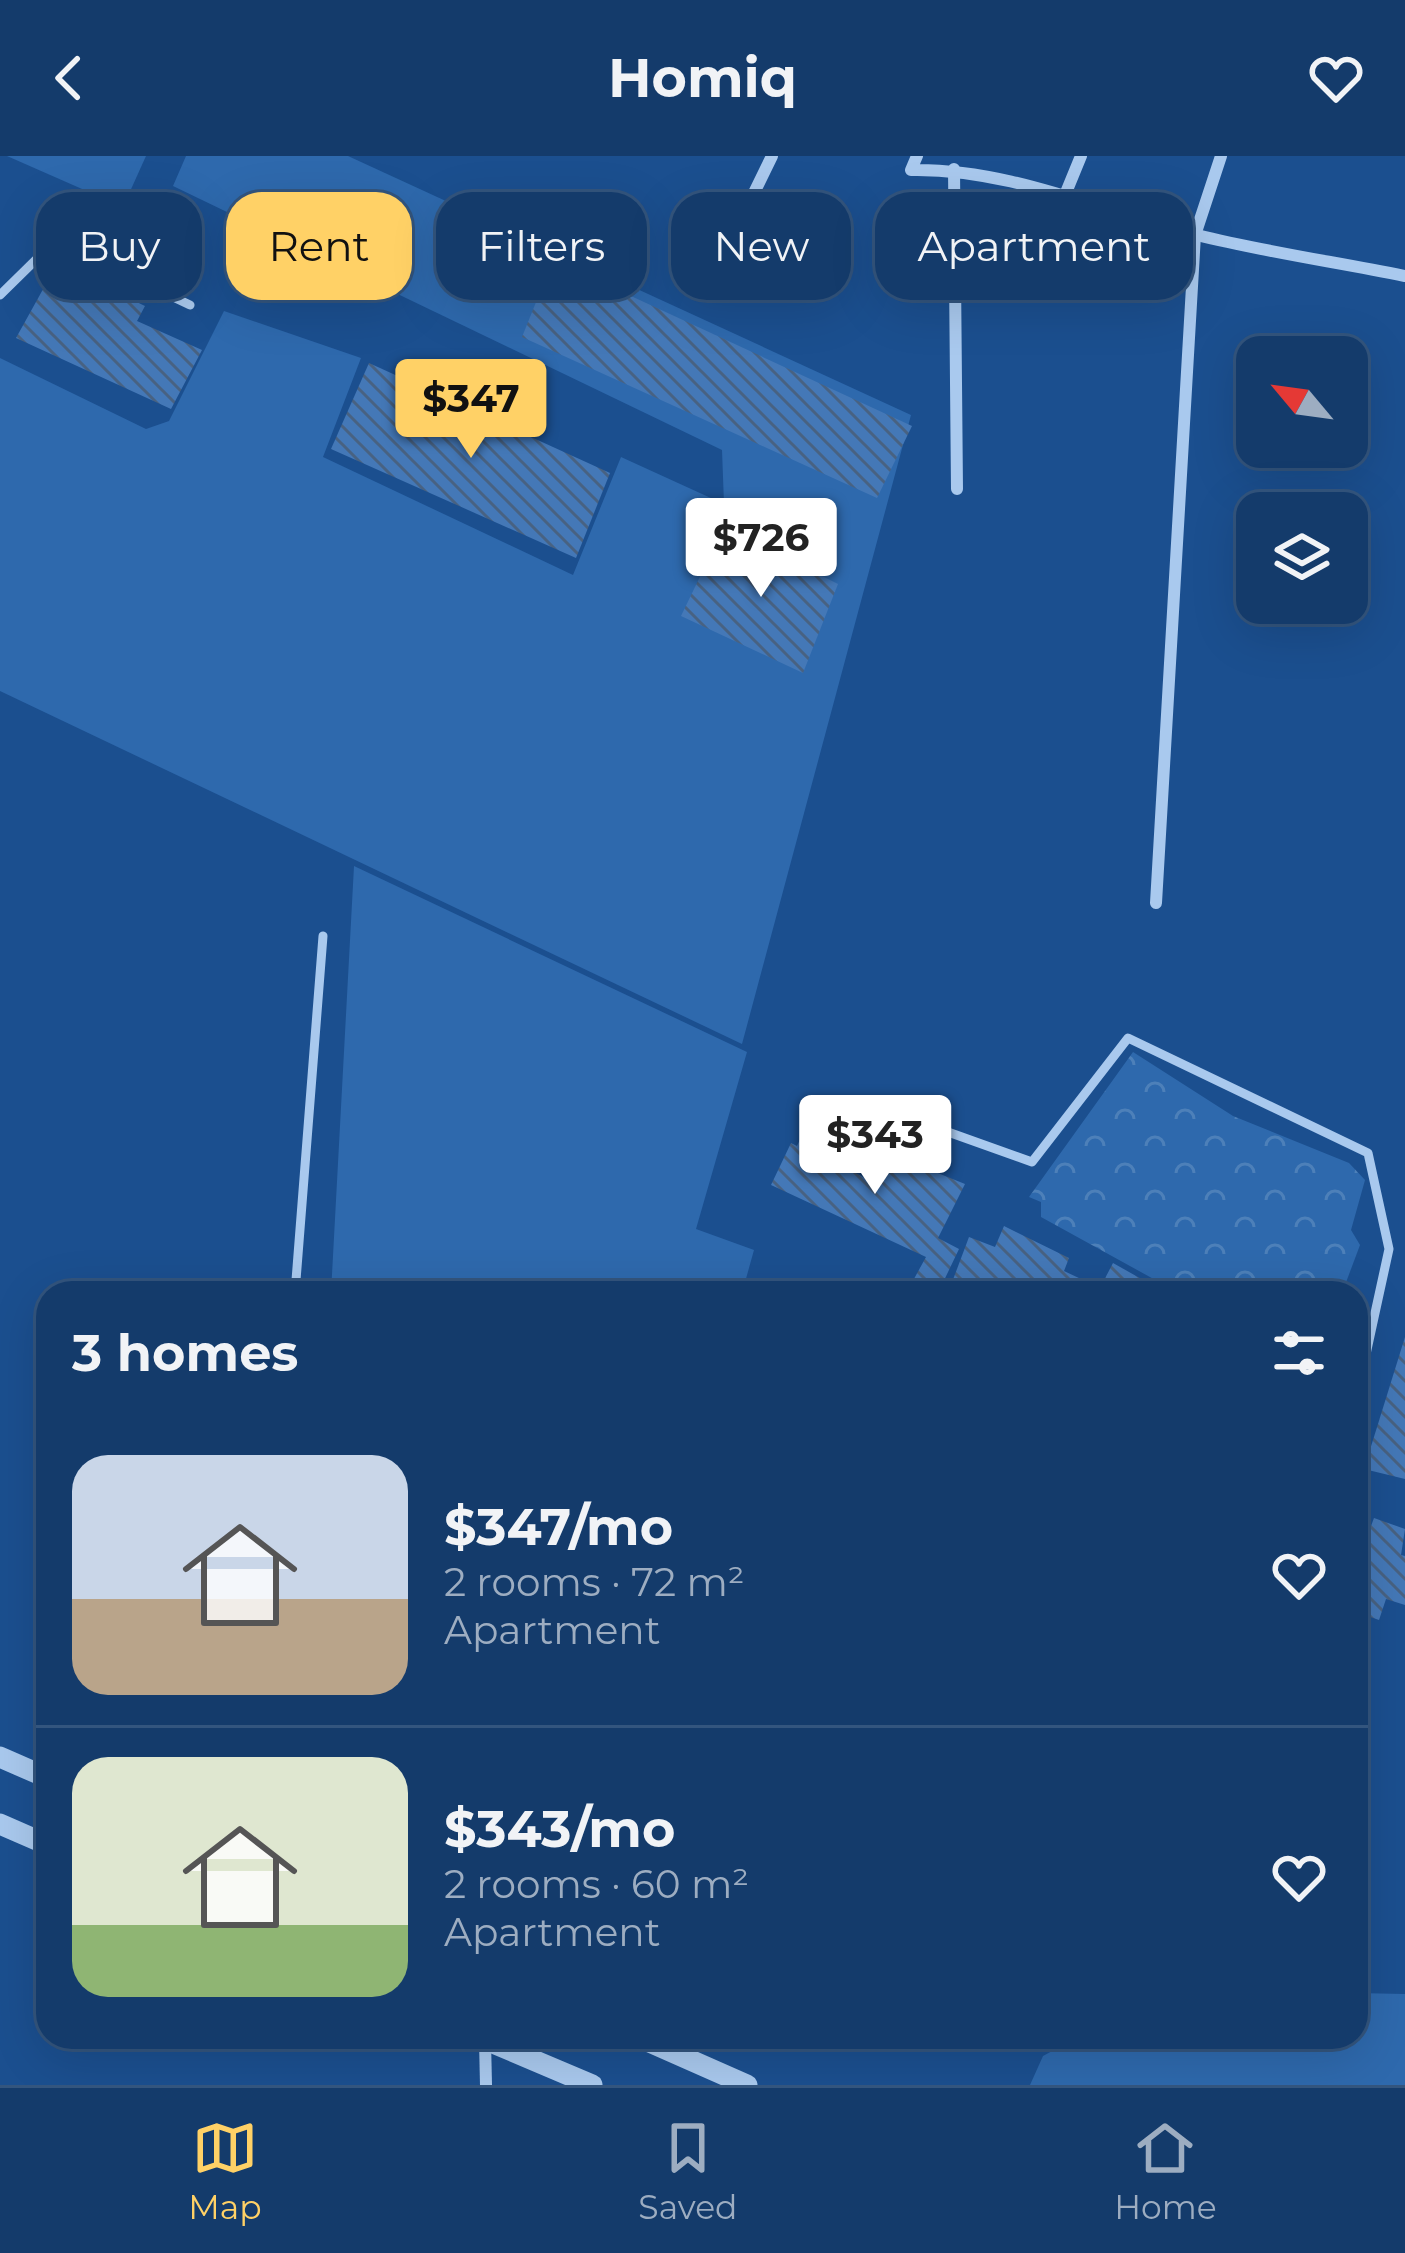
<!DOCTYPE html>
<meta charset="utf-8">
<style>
:root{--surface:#143b6b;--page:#1d4271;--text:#f1f3f6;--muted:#9dadc1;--line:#33557e;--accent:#ffd166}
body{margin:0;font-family:Montserrat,sans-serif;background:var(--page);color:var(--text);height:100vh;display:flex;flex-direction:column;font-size:45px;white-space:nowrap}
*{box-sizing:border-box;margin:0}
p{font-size:39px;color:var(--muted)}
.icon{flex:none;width:66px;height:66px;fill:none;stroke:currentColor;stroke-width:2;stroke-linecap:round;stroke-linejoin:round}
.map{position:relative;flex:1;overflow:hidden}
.drawer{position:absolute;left:36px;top:1125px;width:1332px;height:768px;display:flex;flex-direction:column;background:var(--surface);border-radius:36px;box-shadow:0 12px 48px #0002,0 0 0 3px var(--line)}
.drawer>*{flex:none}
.guide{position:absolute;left:36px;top:36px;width:1335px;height:108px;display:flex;gap:24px}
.needle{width:78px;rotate:299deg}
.buttons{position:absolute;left:1236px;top:180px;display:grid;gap:24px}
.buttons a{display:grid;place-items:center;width:132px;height:132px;border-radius:24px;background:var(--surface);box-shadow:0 12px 48px #0002,0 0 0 3px var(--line);font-size:60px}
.price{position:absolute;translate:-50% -102px;padding:0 27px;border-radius:12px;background:#fff;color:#222;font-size:39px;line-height:78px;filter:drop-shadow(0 3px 6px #0008)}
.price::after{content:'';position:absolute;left:50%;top:72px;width:36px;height:27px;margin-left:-18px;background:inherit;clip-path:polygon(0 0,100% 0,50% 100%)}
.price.active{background:var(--accent);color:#111}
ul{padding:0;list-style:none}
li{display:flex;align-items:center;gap:36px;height:300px;padding:0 36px}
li+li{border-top:3px solid var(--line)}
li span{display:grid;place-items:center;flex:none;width:336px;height:240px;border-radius:36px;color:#555}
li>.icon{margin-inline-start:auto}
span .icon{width:144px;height:144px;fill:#fffc;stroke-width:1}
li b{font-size:51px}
h2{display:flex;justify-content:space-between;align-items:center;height:144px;padding:0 36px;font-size:51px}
.tag{padding:0 42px;border-radius:36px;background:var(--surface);box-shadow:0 12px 48px #0002,0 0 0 3px var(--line);font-size:42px;line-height:108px}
.tag.active{background:var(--accent);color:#111}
header{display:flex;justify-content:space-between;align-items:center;height:156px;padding:0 36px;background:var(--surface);font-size:54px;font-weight:700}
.dock{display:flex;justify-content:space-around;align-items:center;height:168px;border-top:3px solid var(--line);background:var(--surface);font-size:33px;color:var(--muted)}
.dock a{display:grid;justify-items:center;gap:6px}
.dock .active{color:var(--accent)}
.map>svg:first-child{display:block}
.green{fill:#2e69ad}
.forest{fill:url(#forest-crowns)}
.building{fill:url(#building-back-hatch)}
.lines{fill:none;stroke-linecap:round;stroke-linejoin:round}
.service{stroke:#a9c9ee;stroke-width:9}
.minor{stroke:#a9c9ee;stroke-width:12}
.tertiary{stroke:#a9c9ee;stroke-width:21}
</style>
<header><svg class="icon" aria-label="back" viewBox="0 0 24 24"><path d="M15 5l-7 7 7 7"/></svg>Homiq<svg class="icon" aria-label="heart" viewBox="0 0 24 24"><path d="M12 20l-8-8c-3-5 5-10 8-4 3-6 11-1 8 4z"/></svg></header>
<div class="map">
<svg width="1405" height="1929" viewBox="0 0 1405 1929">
<defs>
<pattern id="forest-crowns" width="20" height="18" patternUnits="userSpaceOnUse" patternTransform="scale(3)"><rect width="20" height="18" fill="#2e69ad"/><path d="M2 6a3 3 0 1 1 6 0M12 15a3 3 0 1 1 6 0" fill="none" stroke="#4d80b9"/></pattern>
<pattern id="building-back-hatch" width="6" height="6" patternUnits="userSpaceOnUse" patternTransform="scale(3)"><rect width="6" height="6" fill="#4478b7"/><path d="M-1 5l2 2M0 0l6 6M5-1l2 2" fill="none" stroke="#486282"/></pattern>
</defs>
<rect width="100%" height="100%" fill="#1b4f8f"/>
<g class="green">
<polygon points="7,0 146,0 123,51"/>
<polygon points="186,0 348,0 911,259 742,888 0,535 0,202 146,273 169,265 224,155 361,202 323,301 573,419 621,301 724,348 722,294 173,30"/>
<polygon points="354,710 747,896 696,1073 754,1094 742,1137 331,1137"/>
<polygon points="1356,1837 1405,1838 1405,1929 1030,1929 1043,1900 1078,1881 1356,1881"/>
</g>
<polygon class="forest" points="1133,896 1233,960 1349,1007 1365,1024 1351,1074 1360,1089 1342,1137 1179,1137 1041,1061 1041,1046 1029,1041"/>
<g class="building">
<polygon points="553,104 912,270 877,342 522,181"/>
<polygon points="57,108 145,150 137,165 202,194 171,253 16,182"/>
<polygon points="369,207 610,317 576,402 331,293"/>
<polygon points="724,371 838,428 803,517 681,460"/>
<polygon points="809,964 863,984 852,1015 876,1028 893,999 965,1028 938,1082 959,1093 938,1137 918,1137 909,1132 926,1101 771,1029 791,987 797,990"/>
<polygon points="1004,1070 1069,1102 1064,1115 1100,1132 1113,1107 1145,1125 1140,1137 948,1137 969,1081 995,1091"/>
<polygon points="1405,1181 1405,1323 1364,1313"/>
<polygon points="1374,1362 1405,1373 1401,1399 1405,1400 1405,1449 1386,1443 1379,1464 1356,1456 1356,1411"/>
</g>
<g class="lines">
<g class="service">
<polyline points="0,139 55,85 190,149"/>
<polyline points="906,961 1032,1006 1128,882 1368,997 1389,1093 1356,1244"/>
<polyline points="295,1137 323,780"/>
</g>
<g class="minor">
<path d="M917 0 911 14C1010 12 1102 56 1197 79 1265 96 1336 106 1405 120"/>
<polyline points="954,13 957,333"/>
<polyline points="1065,39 1081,0"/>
<polyline points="707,133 772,0"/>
<polyline points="1156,747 1195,79 1221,0"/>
<polyline points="485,1884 486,1929"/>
</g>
<g class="tertiary">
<polyline points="0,1601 48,1622"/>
<polyline points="0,1668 48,1689"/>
<polyline points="479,1881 592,1929"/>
<polyline points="638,1881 747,1929"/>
</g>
</g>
</svg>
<div class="buttons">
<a><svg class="needle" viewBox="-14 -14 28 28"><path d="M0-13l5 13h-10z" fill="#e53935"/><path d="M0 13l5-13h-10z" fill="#9dadc1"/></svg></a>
<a><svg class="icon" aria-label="layers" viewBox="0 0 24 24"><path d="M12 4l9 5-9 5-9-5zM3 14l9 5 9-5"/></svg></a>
</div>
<b class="price active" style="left:471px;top:305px">$347</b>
<b class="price" style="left:761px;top:444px">$726</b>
<b class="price" style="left:875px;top:1041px">$343</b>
<div class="guide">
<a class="tag">Buy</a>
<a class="tag active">Rent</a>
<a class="tag">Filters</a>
<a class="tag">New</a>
<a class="tag">Apartment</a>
</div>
<section class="drawer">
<h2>3 homes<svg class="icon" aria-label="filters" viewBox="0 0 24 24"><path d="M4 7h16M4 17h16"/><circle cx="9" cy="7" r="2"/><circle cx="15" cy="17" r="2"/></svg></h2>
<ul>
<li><span style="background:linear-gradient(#c9d6e8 60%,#b9a48a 0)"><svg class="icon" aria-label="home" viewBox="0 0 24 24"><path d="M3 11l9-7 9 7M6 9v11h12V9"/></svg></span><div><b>$347/mo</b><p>2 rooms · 72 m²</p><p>Apartment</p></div><svg class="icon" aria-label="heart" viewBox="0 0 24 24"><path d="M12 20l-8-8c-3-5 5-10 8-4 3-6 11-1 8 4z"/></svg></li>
<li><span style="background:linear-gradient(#dfe7d0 70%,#8fb573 0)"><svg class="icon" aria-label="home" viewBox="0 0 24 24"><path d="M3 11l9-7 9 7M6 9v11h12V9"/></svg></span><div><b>$343/mo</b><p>2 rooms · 60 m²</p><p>Apartment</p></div><svg class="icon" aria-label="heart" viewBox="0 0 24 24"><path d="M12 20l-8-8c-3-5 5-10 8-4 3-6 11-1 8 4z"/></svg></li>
</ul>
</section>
</div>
<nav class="dock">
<a class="active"><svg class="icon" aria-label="map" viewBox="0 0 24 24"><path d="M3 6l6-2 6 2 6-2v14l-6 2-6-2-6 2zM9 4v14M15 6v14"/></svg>Map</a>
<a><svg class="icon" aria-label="saved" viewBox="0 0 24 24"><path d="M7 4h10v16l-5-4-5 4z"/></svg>Saved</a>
<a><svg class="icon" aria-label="home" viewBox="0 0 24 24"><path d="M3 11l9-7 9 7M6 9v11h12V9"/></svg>Home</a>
</nav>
